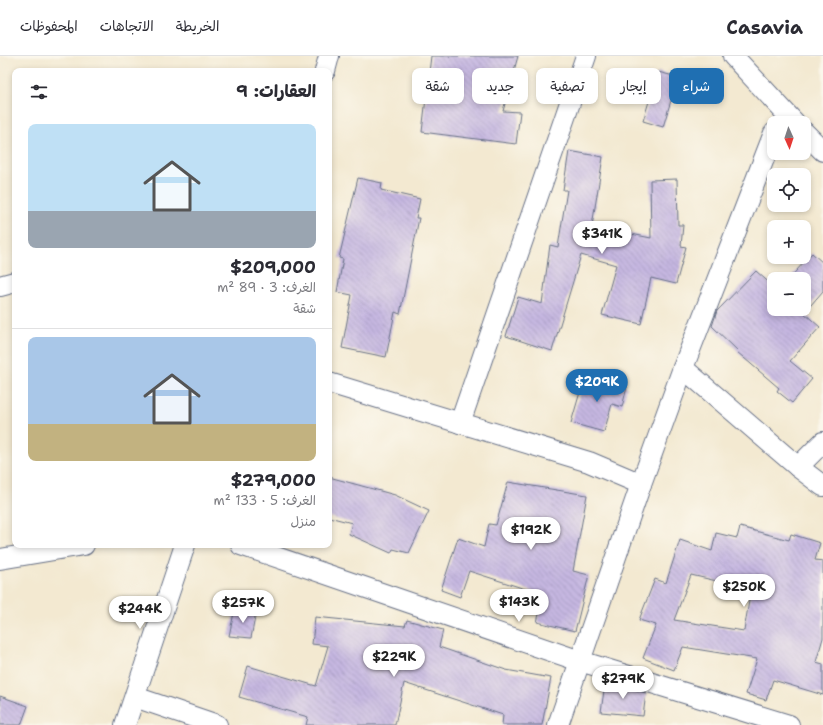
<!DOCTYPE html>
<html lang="ar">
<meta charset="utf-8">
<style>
:root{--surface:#fff;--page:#f2f2f3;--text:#2b2b33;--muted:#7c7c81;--line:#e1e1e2;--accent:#1f6fb2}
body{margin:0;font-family:"Shantell Sans","Playpen Sans Arabic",sans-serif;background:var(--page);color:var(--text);direction:rtl;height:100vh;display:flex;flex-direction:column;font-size:15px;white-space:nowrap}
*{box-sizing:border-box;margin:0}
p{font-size:13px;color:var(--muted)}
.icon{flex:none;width:22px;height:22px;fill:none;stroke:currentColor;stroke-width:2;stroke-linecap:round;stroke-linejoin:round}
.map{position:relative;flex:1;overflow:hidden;direction:ltr}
.side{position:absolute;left:12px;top:12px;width:320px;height:480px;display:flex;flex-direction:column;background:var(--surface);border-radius:8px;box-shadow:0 2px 6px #0003;direction:rtl}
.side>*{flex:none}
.guide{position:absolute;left:344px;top:12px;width:380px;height:36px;direction:rtl;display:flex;gap:8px}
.needle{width:26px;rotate:177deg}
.fabs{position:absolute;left:767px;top:60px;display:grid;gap:8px}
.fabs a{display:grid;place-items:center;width:44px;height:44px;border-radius:8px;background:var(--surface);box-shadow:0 2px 6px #0003;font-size:20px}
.price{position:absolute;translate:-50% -34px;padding:0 9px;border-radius:14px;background:#fff;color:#222;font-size:13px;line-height:26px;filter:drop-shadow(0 1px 2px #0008)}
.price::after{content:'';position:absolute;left:50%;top:24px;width:12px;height:9px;margin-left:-6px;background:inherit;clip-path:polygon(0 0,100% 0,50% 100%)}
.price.on{background:var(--accent);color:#fff}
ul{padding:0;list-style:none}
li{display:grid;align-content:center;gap:8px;height:212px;padding:0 16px}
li+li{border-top:1px solid var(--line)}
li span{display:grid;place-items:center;height:124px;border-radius:8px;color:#555}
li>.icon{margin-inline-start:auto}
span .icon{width:72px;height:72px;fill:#fffc;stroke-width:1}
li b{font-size:17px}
h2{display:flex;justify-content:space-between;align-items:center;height:48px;padding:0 16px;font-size:17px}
.chip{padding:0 14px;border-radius:8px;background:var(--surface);box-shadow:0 2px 6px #0003;font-size:14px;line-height:36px}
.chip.on{background:var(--accent);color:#fff}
header{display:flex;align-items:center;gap:24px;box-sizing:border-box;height:56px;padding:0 20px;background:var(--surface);border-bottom:1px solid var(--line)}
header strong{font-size:19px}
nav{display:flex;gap:22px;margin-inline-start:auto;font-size:14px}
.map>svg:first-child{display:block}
.building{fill:url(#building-back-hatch);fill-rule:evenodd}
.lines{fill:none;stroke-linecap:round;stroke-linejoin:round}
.street-casing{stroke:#677086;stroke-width:22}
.street{stroke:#fff;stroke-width:20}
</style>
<header>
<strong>Casavia</strong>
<nav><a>الخريطة</a><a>الاتجاهات</a><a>المحفوظات</a></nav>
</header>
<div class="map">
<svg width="823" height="669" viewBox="0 0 823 669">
<defs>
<pattern id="building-back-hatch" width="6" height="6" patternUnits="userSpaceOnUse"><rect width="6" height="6" fill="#c6b7e1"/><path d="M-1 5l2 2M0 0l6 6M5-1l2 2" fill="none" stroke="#a095ba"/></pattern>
</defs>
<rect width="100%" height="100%" fill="#fbf7ec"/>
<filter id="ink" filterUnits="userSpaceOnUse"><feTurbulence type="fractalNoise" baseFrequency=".025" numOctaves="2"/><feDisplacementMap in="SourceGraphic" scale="8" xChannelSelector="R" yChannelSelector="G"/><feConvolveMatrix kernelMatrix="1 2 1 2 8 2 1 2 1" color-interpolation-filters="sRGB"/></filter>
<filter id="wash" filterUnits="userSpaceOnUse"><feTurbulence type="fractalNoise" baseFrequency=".012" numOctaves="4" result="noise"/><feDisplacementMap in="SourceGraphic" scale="16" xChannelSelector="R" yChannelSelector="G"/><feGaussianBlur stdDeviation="0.9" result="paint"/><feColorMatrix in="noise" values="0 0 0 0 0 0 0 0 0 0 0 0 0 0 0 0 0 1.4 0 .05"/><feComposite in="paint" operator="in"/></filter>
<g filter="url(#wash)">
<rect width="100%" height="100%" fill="#f3e9d1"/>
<g id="blocks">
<g class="building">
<polygon points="431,0 518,0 503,55 520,56 516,88 422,76"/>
<polygon points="658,16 678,21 663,71 643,65"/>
<polygon points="569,95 603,101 592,170 651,182 650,124 677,123 678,169 683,169 681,190 686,191 676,228 651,222 641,268 602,259 616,209 581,199 552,295 506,280 518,241 542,248 550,189 558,191 567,134 563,134"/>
<polygon points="358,122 382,127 381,134 420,143 416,162 419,162 400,258 395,256 386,301 342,292 352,239 337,236 343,203 339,202"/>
<polygon points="812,197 823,207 823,235 804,257 820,271 790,305 812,323 792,347 777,335 779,332 737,296 738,295 712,270 717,255 756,215 774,231 774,253 804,253 804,223 789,223"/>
<polygon points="585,319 627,331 622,351 612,348 604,376 571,367"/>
<polygon points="329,421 395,439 429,455 409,497 393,493 391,497 349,478 352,467 329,461"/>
<polygon points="508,426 587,439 573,515 589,519 575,575 537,566 544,539 469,515 460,541 441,534 458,482 484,491 489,468 496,469"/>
<path d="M740 471 789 484 791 478 820 487 815 504 823 505V582L816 606 823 608V639L773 624 766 644 746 638 757 603 683 591 674 614 643 602 656 569 639 564 655 523 666 527 680 484 712 495 716 477 737 482ZM691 519 751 533 744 575 674 564Z"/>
<polygon points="235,552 256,556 251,582 229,580"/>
<polygon points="315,561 405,570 407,564 443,574 439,591 506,614 551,622 542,669 502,669 503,659 404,627 395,669 306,669 308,661 239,641 248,610 316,630 328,590 312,588"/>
<polygon points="605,627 616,628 646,637 643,660 601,656"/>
<polygon points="0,640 28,650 21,669 0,669"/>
</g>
</g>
</g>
<g filter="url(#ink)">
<use href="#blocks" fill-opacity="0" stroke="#677086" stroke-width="1"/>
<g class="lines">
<g class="street-casing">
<g id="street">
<polyline points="733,0 795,67"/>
<polyline points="325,15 329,0"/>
<polyline points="804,76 823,95"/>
<polyline points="0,230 15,226"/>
<polyline points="683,312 798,411 823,430"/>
<polyline points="329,327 589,406 641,428"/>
<polyline points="460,367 586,0"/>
<polyline points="798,411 823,386"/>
<polyline points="241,489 580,605 789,669"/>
<polyline points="0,503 84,489"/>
<polyline points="135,641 217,669"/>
<polyline points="125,669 185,489"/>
<polyline points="558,669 641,428 683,312 774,77"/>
</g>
</g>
<use href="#street" class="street"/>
</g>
</g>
</svg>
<div class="fabs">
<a><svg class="needle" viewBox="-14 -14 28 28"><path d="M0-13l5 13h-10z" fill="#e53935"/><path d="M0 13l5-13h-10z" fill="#7c7c81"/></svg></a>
<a><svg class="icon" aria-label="locate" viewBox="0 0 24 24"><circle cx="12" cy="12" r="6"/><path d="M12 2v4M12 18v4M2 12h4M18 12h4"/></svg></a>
<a>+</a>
<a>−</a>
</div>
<b class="price" style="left:602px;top:199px">$341K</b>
<b class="price on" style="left:597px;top:347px">$209K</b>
<b class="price" style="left:531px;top:495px">$192K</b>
<b class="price" style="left:744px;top:552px">$250K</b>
<b class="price" style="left:519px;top:567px">$143K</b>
<b class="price" style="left:243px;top:568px">$257K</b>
<b class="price" style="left:140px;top:574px">$244K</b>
<b class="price" style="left:394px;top:622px">$229K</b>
<b class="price" style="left:623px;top:644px">$279K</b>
<div class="guide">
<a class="chip on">شراء</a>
<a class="chip">إيجار</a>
<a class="chip">تصفية</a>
<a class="chip">جديد</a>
<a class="chip">شقة</a>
</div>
<section class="side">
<h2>العقارات: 9<svg class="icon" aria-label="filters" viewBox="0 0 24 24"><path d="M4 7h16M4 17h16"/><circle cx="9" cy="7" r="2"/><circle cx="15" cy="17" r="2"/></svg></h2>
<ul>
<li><span style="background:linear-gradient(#bfe0f5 70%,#9aa5b1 0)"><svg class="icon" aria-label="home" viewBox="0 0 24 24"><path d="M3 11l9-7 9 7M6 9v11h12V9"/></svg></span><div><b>$209,000</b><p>الغرف: 3 · 89 m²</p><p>شقة</p></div></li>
<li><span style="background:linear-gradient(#a9c7e8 70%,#c2b280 0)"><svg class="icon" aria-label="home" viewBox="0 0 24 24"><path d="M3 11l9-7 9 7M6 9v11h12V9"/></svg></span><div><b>$279,000</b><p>الغرف: 5 · 133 m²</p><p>منزل</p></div></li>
</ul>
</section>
</div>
